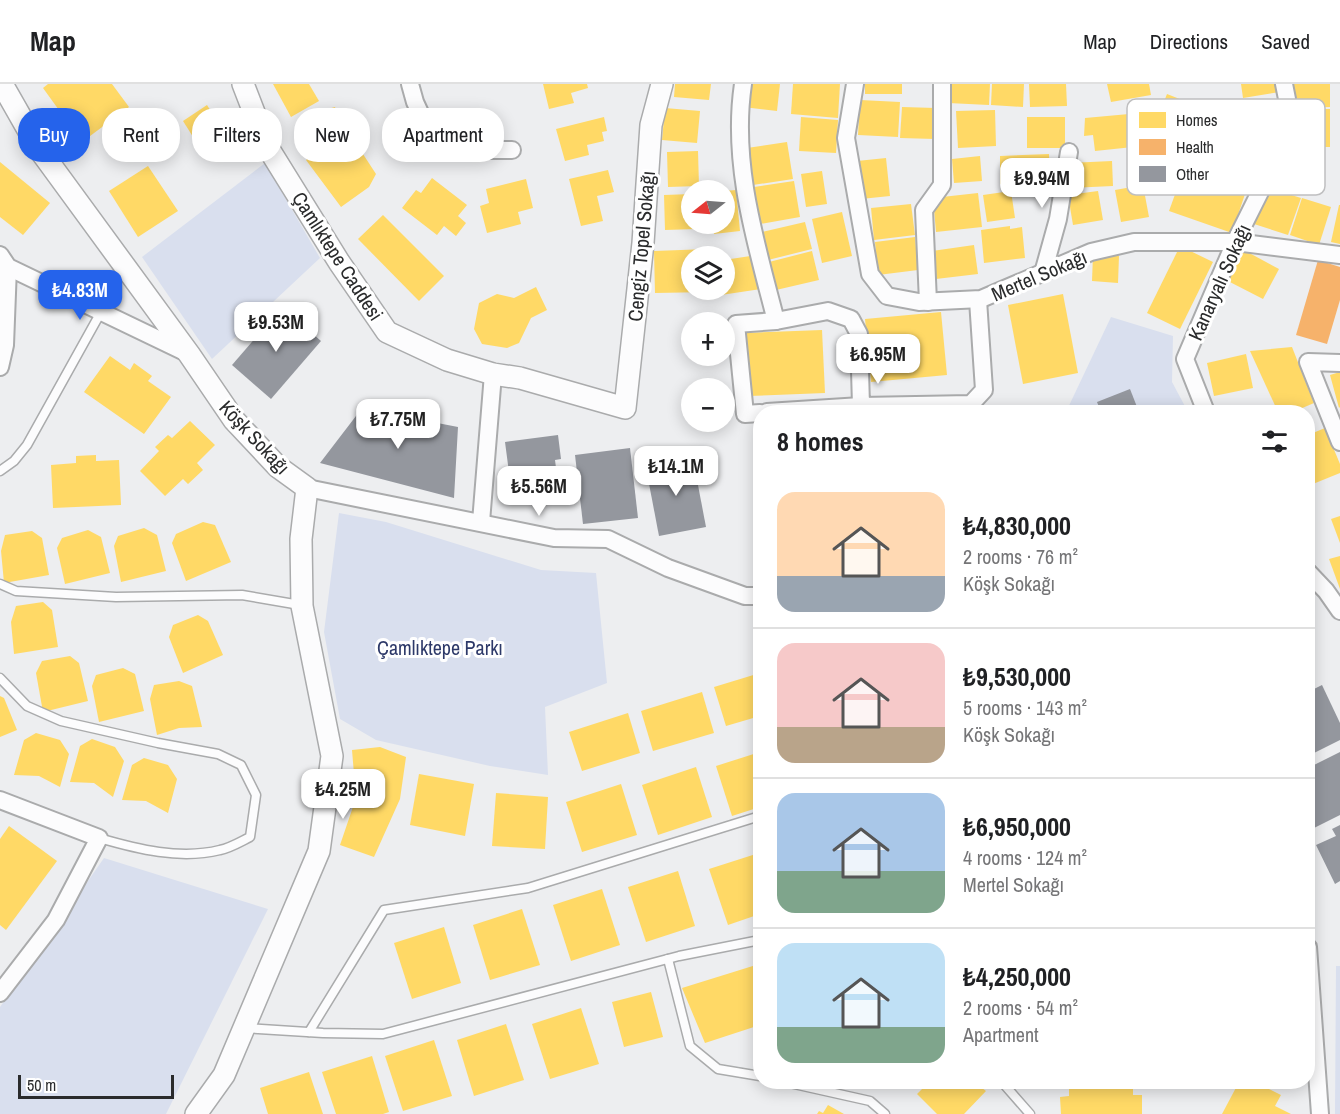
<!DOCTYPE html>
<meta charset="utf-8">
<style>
:root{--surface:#fff;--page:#f2f2f2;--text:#202124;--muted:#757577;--line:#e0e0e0;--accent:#2563eb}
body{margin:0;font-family:"Archivo Narrow",sans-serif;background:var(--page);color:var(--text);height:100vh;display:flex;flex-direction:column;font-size:22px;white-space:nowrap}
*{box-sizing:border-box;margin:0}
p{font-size:20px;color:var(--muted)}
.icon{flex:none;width:33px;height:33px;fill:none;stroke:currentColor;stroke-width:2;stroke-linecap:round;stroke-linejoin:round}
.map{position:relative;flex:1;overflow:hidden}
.drawer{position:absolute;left:753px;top:321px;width:562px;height:684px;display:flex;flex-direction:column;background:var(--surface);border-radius:24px;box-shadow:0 3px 15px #0003}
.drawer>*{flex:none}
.guide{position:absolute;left:18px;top:24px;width:570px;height:54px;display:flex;gap:12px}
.needle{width:39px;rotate:253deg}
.buttons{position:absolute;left:681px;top:96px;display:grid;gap:12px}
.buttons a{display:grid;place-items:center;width:54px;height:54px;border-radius:50%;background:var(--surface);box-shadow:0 3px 15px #0003;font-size:30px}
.scale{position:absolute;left:18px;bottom:15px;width:156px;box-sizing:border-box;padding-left:6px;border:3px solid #2a2b2c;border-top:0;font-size:16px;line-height:21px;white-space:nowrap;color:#2a2b2c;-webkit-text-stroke:4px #fff;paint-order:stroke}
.price{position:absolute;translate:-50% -51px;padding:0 14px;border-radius:12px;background:#fff;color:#222;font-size:20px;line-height:39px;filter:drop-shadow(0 2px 3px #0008)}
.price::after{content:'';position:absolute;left:50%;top:36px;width:18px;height:14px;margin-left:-9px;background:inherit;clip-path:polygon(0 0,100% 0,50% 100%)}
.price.active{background:var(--accent);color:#fff}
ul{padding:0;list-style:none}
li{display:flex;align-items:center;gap:18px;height:150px;padding:0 24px}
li+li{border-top:2px solid var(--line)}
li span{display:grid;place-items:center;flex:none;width:168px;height:120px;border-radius:18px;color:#555}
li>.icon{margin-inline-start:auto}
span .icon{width:72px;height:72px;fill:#fffc;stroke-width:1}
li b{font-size:26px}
h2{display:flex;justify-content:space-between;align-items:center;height:72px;padding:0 24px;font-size:26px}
.pill{padding:0 21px;border-radius:24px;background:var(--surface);box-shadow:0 3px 15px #0003;font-size:21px;line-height:54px}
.pill.active{background:var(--accent);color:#fff}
header{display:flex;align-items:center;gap:36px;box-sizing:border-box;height:84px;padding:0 30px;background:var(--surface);border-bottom:2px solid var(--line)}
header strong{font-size:28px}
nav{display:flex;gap:33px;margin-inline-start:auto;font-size:21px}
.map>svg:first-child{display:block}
.green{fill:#d9dfee}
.homes{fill:#ffd966}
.health{fill:#f6b26b}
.building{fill:#94979e}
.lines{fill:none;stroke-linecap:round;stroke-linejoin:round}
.service-casing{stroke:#aaabac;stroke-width:11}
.minor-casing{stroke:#aaabac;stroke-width:20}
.tertiary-casing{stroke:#aaabac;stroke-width:24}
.service{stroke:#fcfcfd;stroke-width:8}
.minor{stroke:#fcfcfd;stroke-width:16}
.tertiary{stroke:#fcfcfd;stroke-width:21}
.labels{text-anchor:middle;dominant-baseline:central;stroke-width:6;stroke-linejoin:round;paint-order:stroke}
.street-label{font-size:20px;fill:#2a2b2c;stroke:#fff}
.park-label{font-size:20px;fill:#2d3969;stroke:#fff}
.key{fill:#fff;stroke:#bfbfc0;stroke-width:1.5}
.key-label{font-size:16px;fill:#2a2b2c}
</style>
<header>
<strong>Map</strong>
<nav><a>Map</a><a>Directions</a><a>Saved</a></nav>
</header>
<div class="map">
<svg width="1340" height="1030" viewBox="0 0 1340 1030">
<rect width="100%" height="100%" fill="#edeef0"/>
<g class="green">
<polygon points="265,79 320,174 212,275 142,173"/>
<polygon points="1111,233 1173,252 1172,298 1188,328 1066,328"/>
<polygon points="339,429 386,438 541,486 596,489 607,599 545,623 548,691 490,682 376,656 340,635 324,548"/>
<polygon points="104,774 268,825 166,1030 0,1030 0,923"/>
<polygon points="1336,882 1340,882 1340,1030 1335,1030"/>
</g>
<g class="homes">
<polygon points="48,0 112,0 129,23 82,58 43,4"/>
<polygon points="273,0 309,0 319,17 291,33"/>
<polygon points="543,0 587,0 588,4 571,9 574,19 549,25"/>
<polygon points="675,0 711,0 709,16 674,13"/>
<polygon points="745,0 780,0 777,27 743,23"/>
<polygon points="793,0 840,0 838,34 791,30"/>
<rect x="865" y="0" width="37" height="10"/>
<polygon points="949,0 990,0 989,21 948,19"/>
<polygon points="992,0 1024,0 1023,23 991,21"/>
<polygon points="1029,0 1066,0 1067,22 1030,23"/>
<polygon points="1107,0 1149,0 1151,11 1111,18"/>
<polygon points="1241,0 1279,0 1280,8 1243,14"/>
<polygon points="1292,0 1330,0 1330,23 1291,24"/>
<polygon points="1167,10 1200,23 1187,56 1154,43"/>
<polygon points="860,16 900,18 898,53 858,51"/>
<polygon points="207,21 231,59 207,75 183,37"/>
<polygon points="335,23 341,42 309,51 304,32"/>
<polygon points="902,23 936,24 935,55 900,54"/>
<polygon points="665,24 700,27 697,59 662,56"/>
<rect x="1291" y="25" width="39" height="38"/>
<polygon points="995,26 996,62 958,64 956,27"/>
<polygon points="1129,30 1133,63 1095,67 1093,51 1084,52 1085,34"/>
<polygon points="604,33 607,47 602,48 604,57 587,61 589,71 565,77 556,45"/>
<polygon points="801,33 838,36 836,69 799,67"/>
<rect x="1027" y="33" width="38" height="31"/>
<polygon points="338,55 350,74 361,67 376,90 369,103 341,123 306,76"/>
<polygon points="787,58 793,95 753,101 747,64"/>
<polygon points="698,67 699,102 668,103 667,68"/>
<polygon points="1049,70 1050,99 1000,100 1000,72"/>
<polygon points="980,72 982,97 954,99 952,75"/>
<polygon points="886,74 890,112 861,115 857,77"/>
<polygon points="1112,77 1113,102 1070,104 1069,79"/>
<polygon points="0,78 50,119 23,151 0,133"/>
<polygon points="1186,80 1248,101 1232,149 1169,127"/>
<polygon points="148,82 178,127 138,153 109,107"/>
<polygon points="608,86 614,108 597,112 603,137 581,142 569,95"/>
<polygon points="822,87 827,120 806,123 801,90"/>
<polygon points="432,94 467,121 458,132 466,139 456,152 444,142 437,151 402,124 416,106 421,109"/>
<polygon points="526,95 533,124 518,128 521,140 487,149 480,122 489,119 486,105"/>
<polygon points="794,97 800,133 760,140 754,103"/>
<polygon points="1143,101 1149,133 1121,138 1115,106"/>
<polygon points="1266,103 1301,114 1288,151 1254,140"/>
<polygon points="736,106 740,147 714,150 713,140 724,140 724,107"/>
<polygon points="1011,107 1015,134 987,138 983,111"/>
<polygon points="1098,107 1103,136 1073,141 1068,111"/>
<polygon points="978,109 982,143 936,148 933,114"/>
<polygon points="692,110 692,140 696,140 696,145 665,146 664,111"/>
<polygon points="1302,114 1331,123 1319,161 1290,151"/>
<polygon points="911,120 915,151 874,156 871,124"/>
<polygon points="1339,121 1340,121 1340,160 1331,158"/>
<polygon points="842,128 852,172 822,179 812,135"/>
<polygon points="383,131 444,192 419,217 358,155"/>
<polygon points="805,138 812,165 768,176 762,148"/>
<polygon points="1010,142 1010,145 1022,143 1025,174 984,179 981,146"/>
<polygon points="915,153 918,186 878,191 875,158"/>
<polygon points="974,161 978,190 936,195 932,167"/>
<polygon points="1180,162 1213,178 1180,245 1147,229"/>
<polygon points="1240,164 1279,185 1263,215 1224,195"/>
<polygon points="708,165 708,172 692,172 692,206 709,206 709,208 655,209 654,167"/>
<polygon points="812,167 819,196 776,206 769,178"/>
<polygon points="757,171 761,205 721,211 720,206 724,206 724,176"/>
<polygon points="1093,171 1119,172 1118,199 1092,197"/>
<polygon points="536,203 547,226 531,234 519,259 507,264 482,260 474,245 479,219 497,210 514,214"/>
<polygon points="1063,210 1078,289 1023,300 1008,221"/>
<polygon points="941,228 947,291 871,298 865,235"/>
<polygon points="822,246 825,309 748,312 745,249"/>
<polygon points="1292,263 1314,319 1293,328 1278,328 1250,267"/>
<polygon points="1246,270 1253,304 1214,312 1207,279"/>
<polygon points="110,272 130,286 134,279 152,292 148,297 171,313 144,350 84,308"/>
<polygon points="1340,288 1340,323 1339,324 1330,291"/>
<polygon points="190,337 215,361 197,379 203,386 188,400 183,395 165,412 140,387 159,367 155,363 168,351 172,354"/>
<polygon points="1325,344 1340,380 1340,389 1308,402 1308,351"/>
<polygon points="96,371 96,377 119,376 121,421 53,424 51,381 76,379 76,372"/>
<polygon points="1340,432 1340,459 1331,435"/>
<polygon points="203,438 215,441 231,478 186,497 172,459 176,450"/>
<polygon points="144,444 157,451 166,487 121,498 114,462 118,452"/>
<polygon points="88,446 101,453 110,489 65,500 57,464 62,454"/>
<polygon points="32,447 42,454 49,491 4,499 1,467 5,451"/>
<polygon points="1340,472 1340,505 1329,475"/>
<polygon points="43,518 52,526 58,563 14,570 11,538 16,522"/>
<polygon points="198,531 208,537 223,571 183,589 169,553 173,541"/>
<polygon points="70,572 79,579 88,617 43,628 36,589 42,577"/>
<polygon points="123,584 135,590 144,627 99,638 92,602 96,591"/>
<polygon points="760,589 760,632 726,642 714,603"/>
<polygon points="179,597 192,602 202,643 179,644 157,651 150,615 154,601"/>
<polygon points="702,608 714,649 653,667 641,627"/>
<polygon points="0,612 4,614 17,646 0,653"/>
<polygon points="628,629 640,669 582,687 569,648"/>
<polygon points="36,649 60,656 69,670 60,703 39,692 14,691 24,656"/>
<polygon points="92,655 115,663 124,677 113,713 94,699 70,698 80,662"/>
<polygon points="380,663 406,673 400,715 374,773 340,761 356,714 352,666"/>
<polygon points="760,668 760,723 732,732 716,682"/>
<polygon points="144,674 168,681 177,695 168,729 146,717 122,716 132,681"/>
<polygon points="696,683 712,733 658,751 642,701"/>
<polygon points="419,690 474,700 465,752 410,741"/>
<polygon points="621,700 637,751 582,768 566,718"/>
<polygon points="496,709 548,713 545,765 492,762"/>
<polygon points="9,742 57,777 6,846 0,841 0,755"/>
<polygon points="759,769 760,830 728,841 709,785"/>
<polygon points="678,787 695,842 646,858 628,803"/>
<polygon points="602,805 620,861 571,877 553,821"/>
<polygon points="522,825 540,881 490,896 473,841"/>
<polygon points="444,843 461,899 412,915 394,859"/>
<polygon points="756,881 760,893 760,941 705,959 682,904"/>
<polygon points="651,908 663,953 624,963 612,918"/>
<polygon points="581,924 599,980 550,995 532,940"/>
<polygon points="506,940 524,996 474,1012 457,956"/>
<polygon points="434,956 452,1012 403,1027 385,972"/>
<polygon points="372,972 389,1028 383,1030 336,1030 322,988"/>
<polygon points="309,988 323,1030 268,1030 260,1004"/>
<polygon points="922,998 988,998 982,1004 986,1007 964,1030 937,1030 917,1010 924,1003 920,999"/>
<polygon points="1069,998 1133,998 1133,1011 1142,1011 1142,1030 1061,1030 1060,1013 1069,1012"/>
<polygon points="1239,998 1246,1001 1248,998 1255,998 1281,1011 1275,1022 1291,1030 1222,1030"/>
<polygon points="828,1021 844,1030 817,1030 819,1027 823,1029"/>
</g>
<polygon class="health" points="1318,176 1340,183 1340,216 1327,260 1296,251"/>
<g class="building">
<polygon points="282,223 321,257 271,315 232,281"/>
<polygon points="1130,305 1139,328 1101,328 1097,318"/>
<polygon points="369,315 391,330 458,343 454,414 320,379"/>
<polygon points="558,351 561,375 555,376 559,407 517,412 515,395 510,396 505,358"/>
<polygon points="630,364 638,434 583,440 575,371"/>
<polygon points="693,375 706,443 659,452 646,384"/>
<polygon points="1322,601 1340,639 1340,656 1308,672 1308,608"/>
<polygon points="1340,668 1340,731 1312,745 1308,737 1308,684"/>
<polygon points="1340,741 1340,797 1335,800 1316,761 1336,752 1332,745"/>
</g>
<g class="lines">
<g class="service-casing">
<g id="service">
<polyline points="0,387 14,377 27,361 101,228"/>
<polyline points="0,500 16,507 116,513 242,511 300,521"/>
<path d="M0 594 27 622 61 637 158 659 218 670 241 681 256 711 250 753C240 758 230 764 220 766 180 776 137 765 99 754"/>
<polyline points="668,875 690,962 718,985 760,992"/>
<polyline points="244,944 323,949 383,950 679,872 760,856"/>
<polyline points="309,948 384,826 528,804 760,732"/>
<polyline points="785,998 870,1017 885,1030"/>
<polyline points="1002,998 1030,1030"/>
</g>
</g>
<g class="minor-casing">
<g id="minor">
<polyline points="410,0 415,18 432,55 448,66 512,66"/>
<path d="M743 0C731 80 756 159 776 237"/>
<polyline points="855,0 846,54 870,190 887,212 919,218 981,215 1091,168 1134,158 1235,158 1340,171"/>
<polyline points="0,171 8,183 189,270"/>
<polyline points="1043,189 1058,135 1069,68"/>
<polyline points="928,218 924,126 942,101 942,0"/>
<polyline points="1340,279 1308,278 1340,358"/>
<polyline points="0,283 5,261 8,183"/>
<polyline points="767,328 861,322"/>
<polyline points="1206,328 1185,275 1235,158 1281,66 1287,15 1284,0"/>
<polyline points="760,329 745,330 736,240 776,237 828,227 851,235 859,250 861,322 971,320 984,306 978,216"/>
<polyline points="307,404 554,454 608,455 668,484 745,512 760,512"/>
<polyline points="481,438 493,290"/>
<polyline points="1308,488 1326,507 1340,527"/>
<polyline points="0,716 99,754 56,836 0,909"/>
<polyline points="1308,863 1320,1030"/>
</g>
</g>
<g class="tertiary-casing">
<g id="tertiary">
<polyline points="2,0 39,65 189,270 234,336 278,383 307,404 301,455 302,522 332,672 319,767 224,991 196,1030"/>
<polyline points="243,0 267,62 339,178 387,248 447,276 493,290 520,294 625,324 643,159 651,41 662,0"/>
</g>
</g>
<use href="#service" class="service"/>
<use href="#minor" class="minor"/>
<use href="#tertiary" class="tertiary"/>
</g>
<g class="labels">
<g class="street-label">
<text transform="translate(641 162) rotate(-85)">Cengiz Topel Sokağı</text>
<text transform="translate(338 172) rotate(57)">Çamlıktepe Caddesi</text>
<text transform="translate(1039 191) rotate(-23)">Mertel Sokağı</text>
<text transform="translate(1219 198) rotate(-66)">Kanaryalı Sokağı</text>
<text transform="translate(255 353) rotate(47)">Köşk Sokağı</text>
</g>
<g class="park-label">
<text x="440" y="563">Çamlıktepe Parkı</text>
</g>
</g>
<rect x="1127" y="15" width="198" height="96" rx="9" class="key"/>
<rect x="1139" y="28" width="27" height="16" fill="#ffd966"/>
<rect x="1139" y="55" width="27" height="16" fill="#f6b26b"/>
<rect x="1139" y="82" width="27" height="16" fill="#94979e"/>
<g class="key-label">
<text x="1176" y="42">Homes</text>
<text x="1176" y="69">Health</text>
<text x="1176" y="96">Other</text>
</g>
</svg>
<div class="buttons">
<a><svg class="needle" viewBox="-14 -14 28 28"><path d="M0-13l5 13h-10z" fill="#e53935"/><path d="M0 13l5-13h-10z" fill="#757577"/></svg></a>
<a><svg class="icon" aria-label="layers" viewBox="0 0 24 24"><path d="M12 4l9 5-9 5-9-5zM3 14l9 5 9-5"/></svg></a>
<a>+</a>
<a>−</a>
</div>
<div class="scale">50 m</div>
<b class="price" style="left:1042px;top:125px">₺9.94M</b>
<b class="price active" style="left:80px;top:237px">₺4.83M</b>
<b class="price" style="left:276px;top:269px">₺9.53M</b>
<b class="price" style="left:878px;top:301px">₺6.95M</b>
<b class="price" style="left:398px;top:366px">₺7.75M</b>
<b class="price" style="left:676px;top:413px">₺14.1M</b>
<b class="price" style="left:539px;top:433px">₺5.56M</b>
<b class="price" style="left:343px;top:736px">₺4.25M</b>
<div class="guide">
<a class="pill active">Buy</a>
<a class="pill">Rent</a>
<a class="pill">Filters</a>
<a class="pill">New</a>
<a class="pill">Apartment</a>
</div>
<section class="drawer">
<h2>8 homes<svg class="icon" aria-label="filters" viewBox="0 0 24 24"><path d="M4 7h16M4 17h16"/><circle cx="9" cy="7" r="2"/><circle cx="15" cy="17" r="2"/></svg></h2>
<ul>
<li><span style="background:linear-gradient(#ffd9b3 70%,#9aa5b1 0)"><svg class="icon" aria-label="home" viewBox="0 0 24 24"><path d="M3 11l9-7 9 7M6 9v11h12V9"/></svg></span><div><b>₺4,830,000</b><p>2 rooms · 76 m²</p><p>Köşk Sokağı</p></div></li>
<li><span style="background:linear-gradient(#f6c9c9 70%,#b9a48a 0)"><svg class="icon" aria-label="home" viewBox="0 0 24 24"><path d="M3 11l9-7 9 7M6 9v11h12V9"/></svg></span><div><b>₺9,530,000</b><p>5 rooms · 143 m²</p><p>Köşk Sokağı</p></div></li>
<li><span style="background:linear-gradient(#a9c7e8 65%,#7fa58c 0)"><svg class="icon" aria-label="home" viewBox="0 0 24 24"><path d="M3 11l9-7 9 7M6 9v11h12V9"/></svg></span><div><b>₺6,950,000</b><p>4 rooms · 124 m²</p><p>Mertel Sokağı</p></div></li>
<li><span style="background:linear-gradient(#bfe0f5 70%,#7fa58c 0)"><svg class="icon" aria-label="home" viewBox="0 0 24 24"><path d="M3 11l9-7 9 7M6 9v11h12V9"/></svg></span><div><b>₺4,250,000</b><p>2 rooms · 54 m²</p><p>Apartment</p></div></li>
</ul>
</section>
</div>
